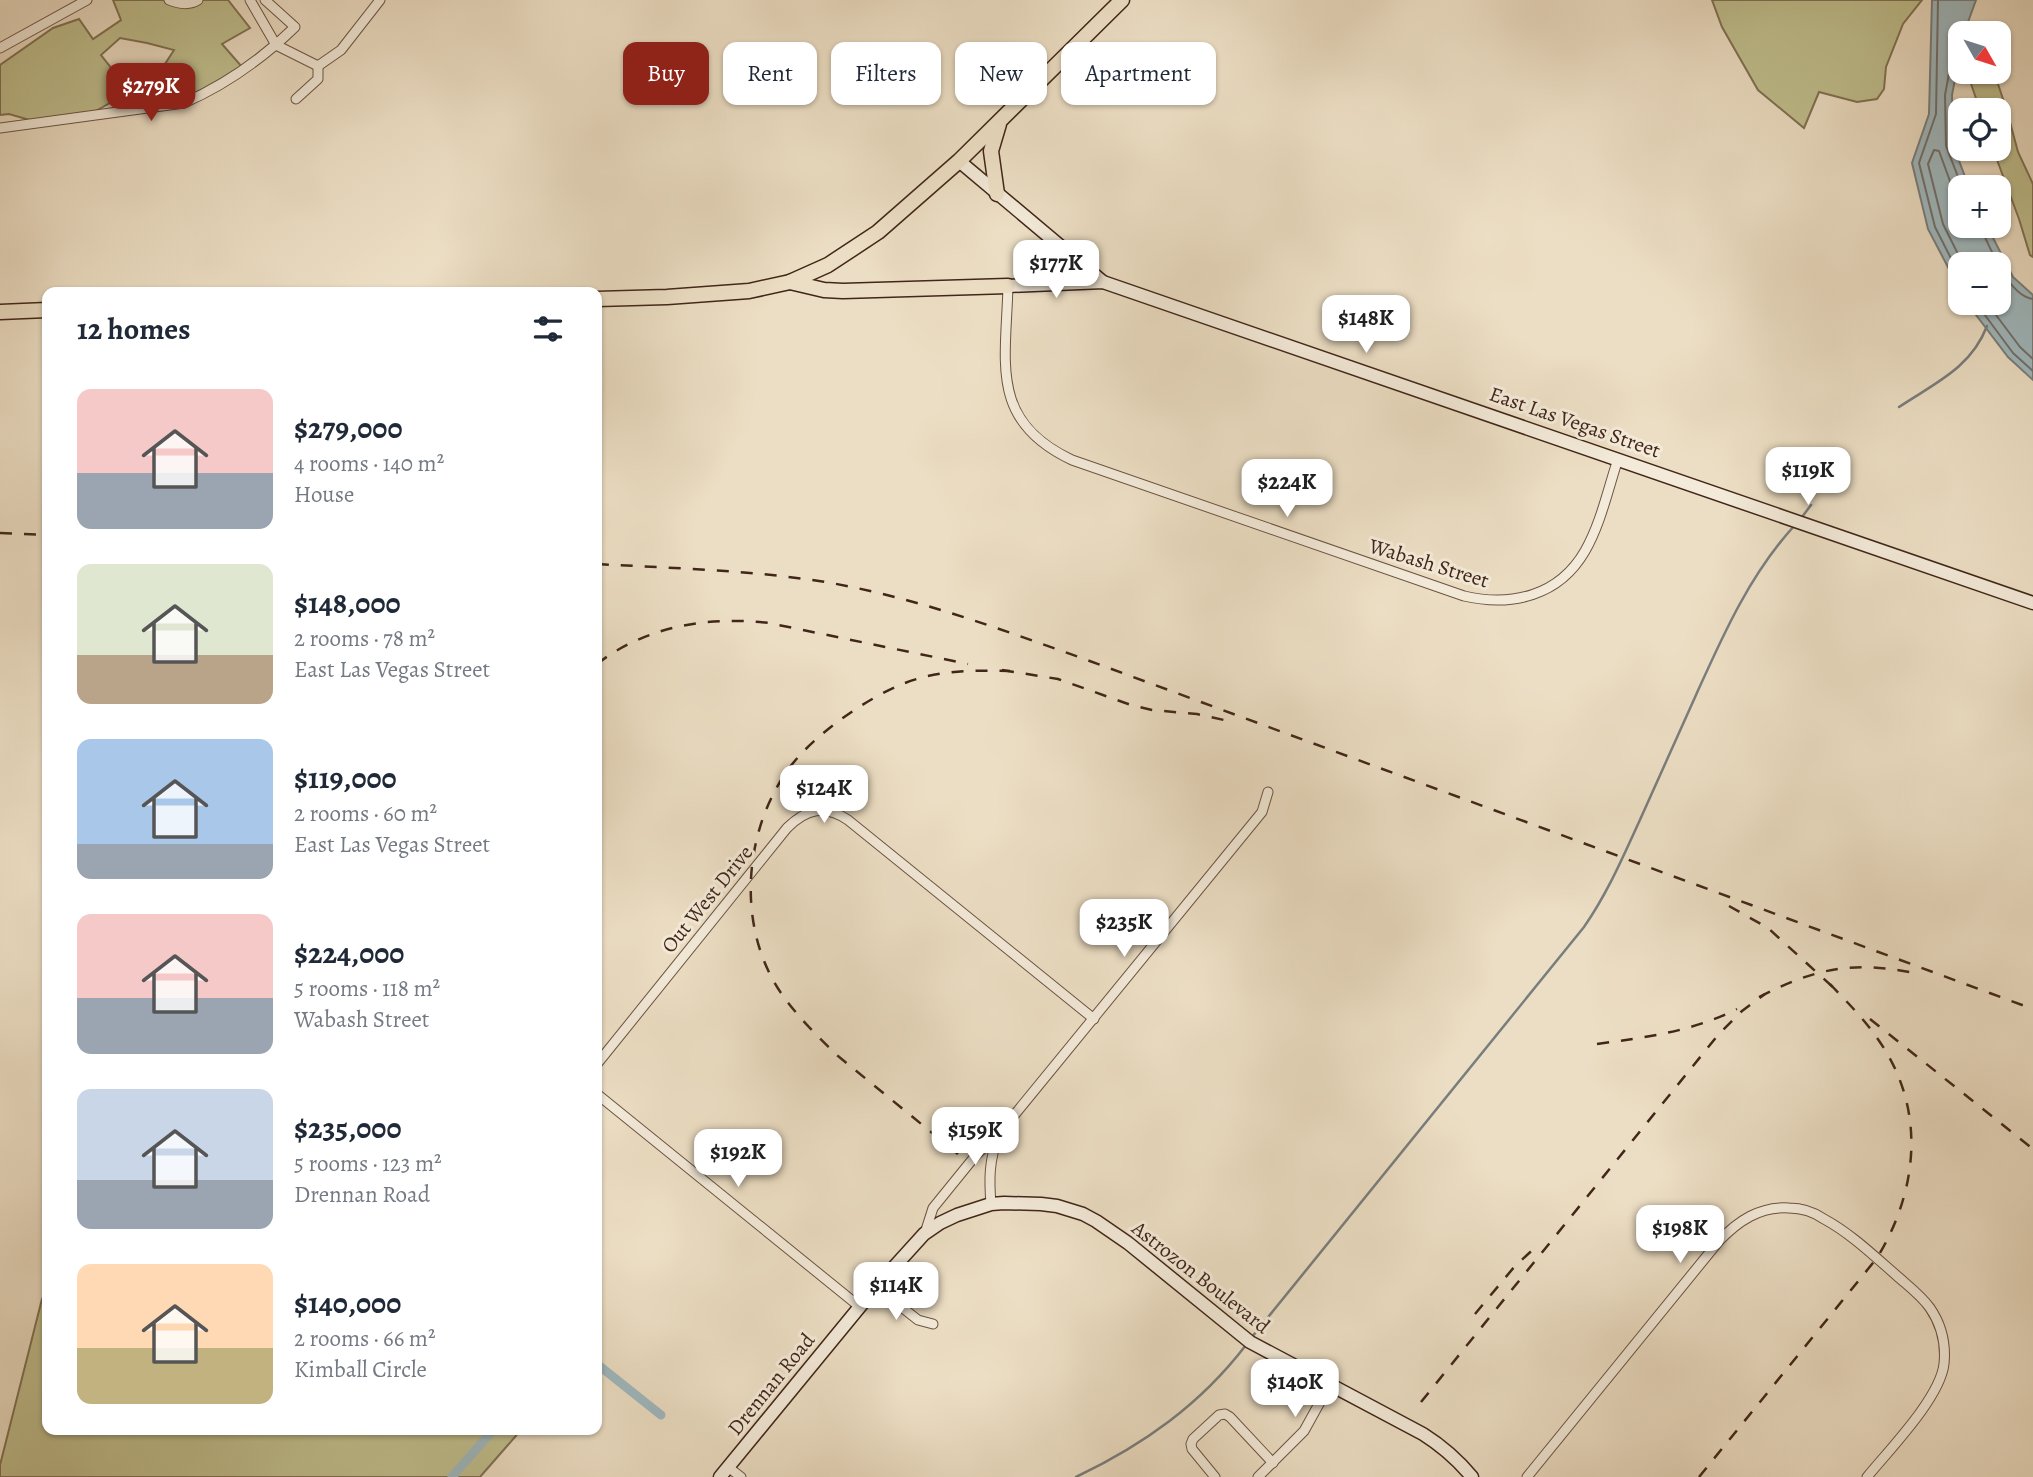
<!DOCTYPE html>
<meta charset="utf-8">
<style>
:root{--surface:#fff;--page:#f6f6f7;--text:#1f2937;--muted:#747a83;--accent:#8f2418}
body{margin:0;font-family:Alegreya,serif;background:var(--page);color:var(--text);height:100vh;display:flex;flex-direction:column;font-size:26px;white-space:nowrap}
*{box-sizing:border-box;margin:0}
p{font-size:23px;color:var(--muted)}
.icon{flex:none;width:38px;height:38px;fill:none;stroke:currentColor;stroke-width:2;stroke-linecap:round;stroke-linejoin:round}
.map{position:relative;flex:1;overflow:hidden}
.side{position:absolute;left:42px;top:287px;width:560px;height:1148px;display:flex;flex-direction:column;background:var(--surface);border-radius:14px;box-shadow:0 2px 5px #0004}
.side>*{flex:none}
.banner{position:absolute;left:623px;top:42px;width:665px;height:63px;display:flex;gap:14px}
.needle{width:46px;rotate:129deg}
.fabs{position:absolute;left:1948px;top:21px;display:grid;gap:14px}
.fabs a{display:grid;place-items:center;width:63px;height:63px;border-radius:14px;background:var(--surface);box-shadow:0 2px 5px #0004;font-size:35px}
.price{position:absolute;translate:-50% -60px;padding:0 16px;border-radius:14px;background:#fff;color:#222;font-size:23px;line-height:46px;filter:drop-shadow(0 2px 4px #0008)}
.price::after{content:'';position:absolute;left:50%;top:42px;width:21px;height:16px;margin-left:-10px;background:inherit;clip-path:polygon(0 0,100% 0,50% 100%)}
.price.active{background:var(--accent);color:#fff}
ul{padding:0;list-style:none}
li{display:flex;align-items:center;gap:21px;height:175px;padding:0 35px}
li span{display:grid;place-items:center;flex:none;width:196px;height:140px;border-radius:14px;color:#555}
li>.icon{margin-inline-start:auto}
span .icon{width:84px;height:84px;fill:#fffc;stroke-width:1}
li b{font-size:30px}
h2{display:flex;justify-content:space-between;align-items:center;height:84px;padding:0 35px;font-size:30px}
.tag{padding:0 24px;border-radius:14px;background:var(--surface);box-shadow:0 2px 5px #0004;font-size:24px;line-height:63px}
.tag.active{background:var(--accent);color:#fff}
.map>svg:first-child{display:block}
.green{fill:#c0bf8f;stroke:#807254;stroke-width:2}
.water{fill:#9fb9c0;stroke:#797e7d;stroke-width:2}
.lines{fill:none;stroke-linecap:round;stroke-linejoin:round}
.shore{stroke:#70706c;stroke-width:2}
.stream{stroke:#797e7d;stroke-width:2.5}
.canal{stroke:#9fb9c0;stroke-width:9}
.street-casing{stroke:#6c5444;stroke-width:11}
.secondary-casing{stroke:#412619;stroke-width:15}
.primary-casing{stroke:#412619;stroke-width:17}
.street{stroke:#f3ead9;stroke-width:9}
.secondary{stroke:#f3ead9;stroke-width:12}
.primary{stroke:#ecdec4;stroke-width:14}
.rail{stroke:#412619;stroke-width:2.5;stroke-dasharray:12 12;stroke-linecap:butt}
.labels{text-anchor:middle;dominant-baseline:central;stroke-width:6;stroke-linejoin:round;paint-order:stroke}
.street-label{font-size:21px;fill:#412619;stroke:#f3ead9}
</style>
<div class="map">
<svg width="2033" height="1477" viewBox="0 0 2033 1477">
<rect width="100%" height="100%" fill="#ecdec4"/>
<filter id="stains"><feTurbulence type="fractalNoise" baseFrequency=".00286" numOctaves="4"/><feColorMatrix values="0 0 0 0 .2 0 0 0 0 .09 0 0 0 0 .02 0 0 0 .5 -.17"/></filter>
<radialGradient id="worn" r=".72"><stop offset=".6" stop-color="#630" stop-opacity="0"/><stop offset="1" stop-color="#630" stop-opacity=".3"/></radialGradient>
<g class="green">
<polygon points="113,0 228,0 250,28 222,44 243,68 206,93 170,95 150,87 174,50 147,43 120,38 101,55 116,74 115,100 87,116 40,123 9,114 0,115 0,65 53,28 79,19 93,39 121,20"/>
<polygon points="1712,0 1922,0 1903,24 1886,67 1884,89 1877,99 1857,102 1819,92 1804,128 1758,90 1722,27"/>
<polygon points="1967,72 1994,72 2007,111 2018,152 2033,184 2033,257 2030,255 2019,219 1993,149 1998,149 1998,110 1980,110"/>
<polygon points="47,1292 47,1430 521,1430 480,1477 0,1477 0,1465 42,1299"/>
</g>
<polygon class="water" points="1932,0 1976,0 1964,33 1960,33 1960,54 1952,95 1953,145 1969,187 1960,187 1960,226 1987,226 2013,277 2033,295 2033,380 2008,357 1967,303 1998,303 1998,264 1960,264 1960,290 1928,229 1912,163 1929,114"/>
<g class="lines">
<g class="shore">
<polyline points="1938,0 1936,114 1919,163 1935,227 1960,276"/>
<polyline points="1960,63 1954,64 1950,68 1945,95 1946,146 1962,187"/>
<polyline points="1960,200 1954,192 1939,151 1934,150 1928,164 1943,224 1963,264"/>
<path d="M1981 226 1982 231C1992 251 2009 296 2033 299"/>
<polyline points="1976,303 2013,353 2033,371"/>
<polyline points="1987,303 2020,347 2033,359"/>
</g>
<g class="stream">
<path d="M1899 407C1935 383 1971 368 1987 326"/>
<polyline points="1802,517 1811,505"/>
<path d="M1252 1337 1584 927C1607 894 1622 859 1639 822 1658 780 1677 738 1696 695 1723 635 1750 574 1795 525"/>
<path d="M1076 1477C1143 1445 1200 1405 1246 1345"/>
</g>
<g class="canal">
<polyline points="597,1364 661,1415"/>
<polyline points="452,1477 493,1430"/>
</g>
<g class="street-casing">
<g id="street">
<path d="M169 0C179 4 189 6 198 0"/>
<polyline points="250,0 276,45 318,66 341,50 380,0"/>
<polyline points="0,48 87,0"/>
<polyline points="296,99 318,79 318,66"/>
<path d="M0 128 184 103C225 85 263 58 295 27L265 0"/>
<path d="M1008 286C1006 363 989 421 1072 460L1464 596C1512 607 1559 596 1585 551 1601 523 1608 489 1618 459"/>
<path d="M597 1064 787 828C806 809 825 804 848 820L1094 1019"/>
<polyline points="597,1094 860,1307"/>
<path d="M991 1204C989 1180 989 1160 998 1137"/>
<polyline points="925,1233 933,1208 976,1155 998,1135 1262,812 1268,792"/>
<polyline points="876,1287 918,1320 933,1324"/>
<polyline points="728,1467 741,1477"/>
<polyline points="1215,1477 1192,1449 1191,1444 1193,1439 1219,1415 1225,1414 1230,1417 1273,1463"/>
<polyline points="1258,1477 1304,1431 1330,1384"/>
<path d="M1527 1477 1719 1241C1738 1221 1760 1206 1789 1208 1801 1208 1814 1212 1824 1219 1850 1233 1873 1255 1896 1275 1907 1285 1921 1295 1930 1308 1941 1324 1946 1344 1944 1364 1940 1398 1889 1450 1867 1477"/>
</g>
</g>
<g class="secondary-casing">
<g id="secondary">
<polyline points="959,161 1103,282"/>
<polyline points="1008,286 1103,282 2033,603"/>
<path d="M720 1477 876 1287 924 1234 940 1223 957 1215 991 1204 1004 1203 1041 1204 1057 1206 1083 1214 1096 1221 1128 1243 1250 1342 1423 1434C1442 1446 1458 1460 1472 1477"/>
</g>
</g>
<g class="primary-casing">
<g id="primary">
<polyline points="997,194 991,151 999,124"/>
<polyline points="790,282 824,290 843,291 1008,286"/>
<polyline points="597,299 667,297 749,291 790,282 828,265 878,232 959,161 1122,0"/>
<polyline points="0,312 47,310"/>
</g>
</g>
<use href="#street" class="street"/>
<use href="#secondary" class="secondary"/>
<use href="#primary" class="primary"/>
<g class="rail">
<polyline points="0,533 47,535"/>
<path d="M597 564C670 568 746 570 819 581 908 595 994 627 1079 657L2033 1009"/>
<path d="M597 664C646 626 708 616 769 623L968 664"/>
<polyline points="1002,670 1058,679 1131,705 1152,710 1197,714 1233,722"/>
<polyline points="1729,906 1768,928 1835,989"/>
<path d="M1759 997C1814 969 1852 960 1914 973"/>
<polyline points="1870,1019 2033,1149"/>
<path d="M1597 1044C1647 1037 1691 1032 1737 1009"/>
<path d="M958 1154 838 1056C818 1037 797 1016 781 993 736 927 743 830 790 767 813 736 864 700 900 685 935 670 972 670 1010 671"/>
<polyline points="1475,1314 1515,1266 1539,1244"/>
<polyline points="1421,1402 1718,1035 1742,1011 1765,994"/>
<path d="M1699 1477 1877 1258C1916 1194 1926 1117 1885 1050 1870 1025 1850 1005 1830 984"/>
</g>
</g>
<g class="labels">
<g class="street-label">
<text transform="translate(1575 422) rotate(19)">East Las Vegas Street</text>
<text transform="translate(1429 563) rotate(17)">Wabash Street</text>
<text transform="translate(707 899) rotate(-51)">Out West Drive</text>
<text transform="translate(1201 1277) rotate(38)">Astrozon Boulevard</text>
<text transform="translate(771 1384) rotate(-51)">Drennan Road</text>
</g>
</g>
<rect width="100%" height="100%" filter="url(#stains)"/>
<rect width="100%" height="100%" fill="url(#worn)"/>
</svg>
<div class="fabs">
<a><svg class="needle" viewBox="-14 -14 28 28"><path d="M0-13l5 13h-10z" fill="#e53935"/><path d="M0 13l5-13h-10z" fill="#747a83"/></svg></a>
<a><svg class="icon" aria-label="locate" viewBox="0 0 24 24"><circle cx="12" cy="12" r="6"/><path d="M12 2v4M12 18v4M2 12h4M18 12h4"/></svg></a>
<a>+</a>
<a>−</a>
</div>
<b class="price active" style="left:151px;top:123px">$279K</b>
<b class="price" style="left:1056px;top:300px">$177K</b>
<b class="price" style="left:1366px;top:355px">$148K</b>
<b class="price" style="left:1808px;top:507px">$119K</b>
<b class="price" style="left:1287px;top:519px">$224K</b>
<b class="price" style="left:824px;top:825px">$124K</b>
<b class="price" style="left:1124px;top:959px">$235K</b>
<b class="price" style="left:975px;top:1167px">$159K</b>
<b class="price" style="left:738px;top:1189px">$192K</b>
<b class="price" style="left:1680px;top:1265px">$198K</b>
<b class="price" style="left:896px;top:1322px">$114K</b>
<b class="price" style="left:1295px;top:1419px">$140K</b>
<div class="banner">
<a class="tag active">Buy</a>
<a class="tag">Rent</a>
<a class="tag">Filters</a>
<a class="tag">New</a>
<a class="tag">Apartment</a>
</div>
<section class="side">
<h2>12 homes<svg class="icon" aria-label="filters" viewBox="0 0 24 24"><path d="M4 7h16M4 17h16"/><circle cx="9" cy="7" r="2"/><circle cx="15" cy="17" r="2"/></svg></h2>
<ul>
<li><span style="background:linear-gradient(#f6c9c9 60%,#9aa5b1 0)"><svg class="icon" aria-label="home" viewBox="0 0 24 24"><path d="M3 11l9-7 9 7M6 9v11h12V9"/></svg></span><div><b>$279,000</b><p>4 rooms · 140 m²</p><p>House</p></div></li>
<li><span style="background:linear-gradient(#dfe7d0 65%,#b9a48a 0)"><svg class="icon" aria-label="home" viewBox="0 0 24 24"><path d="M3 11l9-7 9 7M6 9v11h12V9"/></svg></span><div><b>$148,000</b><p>2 rooms · 78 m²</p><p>East Las Vegas Street</p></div></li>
<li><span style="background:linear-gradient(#a9c7e8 75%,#9aa5b1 0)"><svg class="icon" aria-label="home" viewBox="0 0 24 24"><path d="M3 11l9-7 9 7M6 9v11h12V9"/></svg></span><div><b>$119,000</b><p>2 rooms · 60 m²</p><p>East Las Vegas Street</p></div></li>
<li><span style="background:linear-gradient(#f6c9c9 60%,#9aa5b1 0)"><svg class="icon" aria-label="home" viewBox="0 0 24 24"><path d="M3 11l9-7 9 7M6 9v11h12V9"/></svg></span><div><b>$224,000</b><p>5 rooms · 118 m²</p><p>Wabash Street</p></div></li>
<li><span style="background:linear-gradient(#c9d6e8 65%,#9aa5b1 0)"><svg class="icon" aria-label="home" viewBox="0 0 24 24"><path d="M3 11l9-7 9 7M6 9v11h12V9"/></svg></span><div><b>$235,000</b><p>5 rooms · 123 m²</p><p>Drennan Road</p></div></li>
<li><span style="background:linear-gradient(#ffd9b3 60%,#c2b280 0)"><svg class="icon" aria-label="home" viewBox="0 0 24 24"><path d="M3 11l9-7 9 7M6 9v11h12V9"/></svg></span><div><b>$140,000</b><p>2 rooms · 66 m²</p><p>Kimball Circle</p></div></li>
</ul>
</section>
</div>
